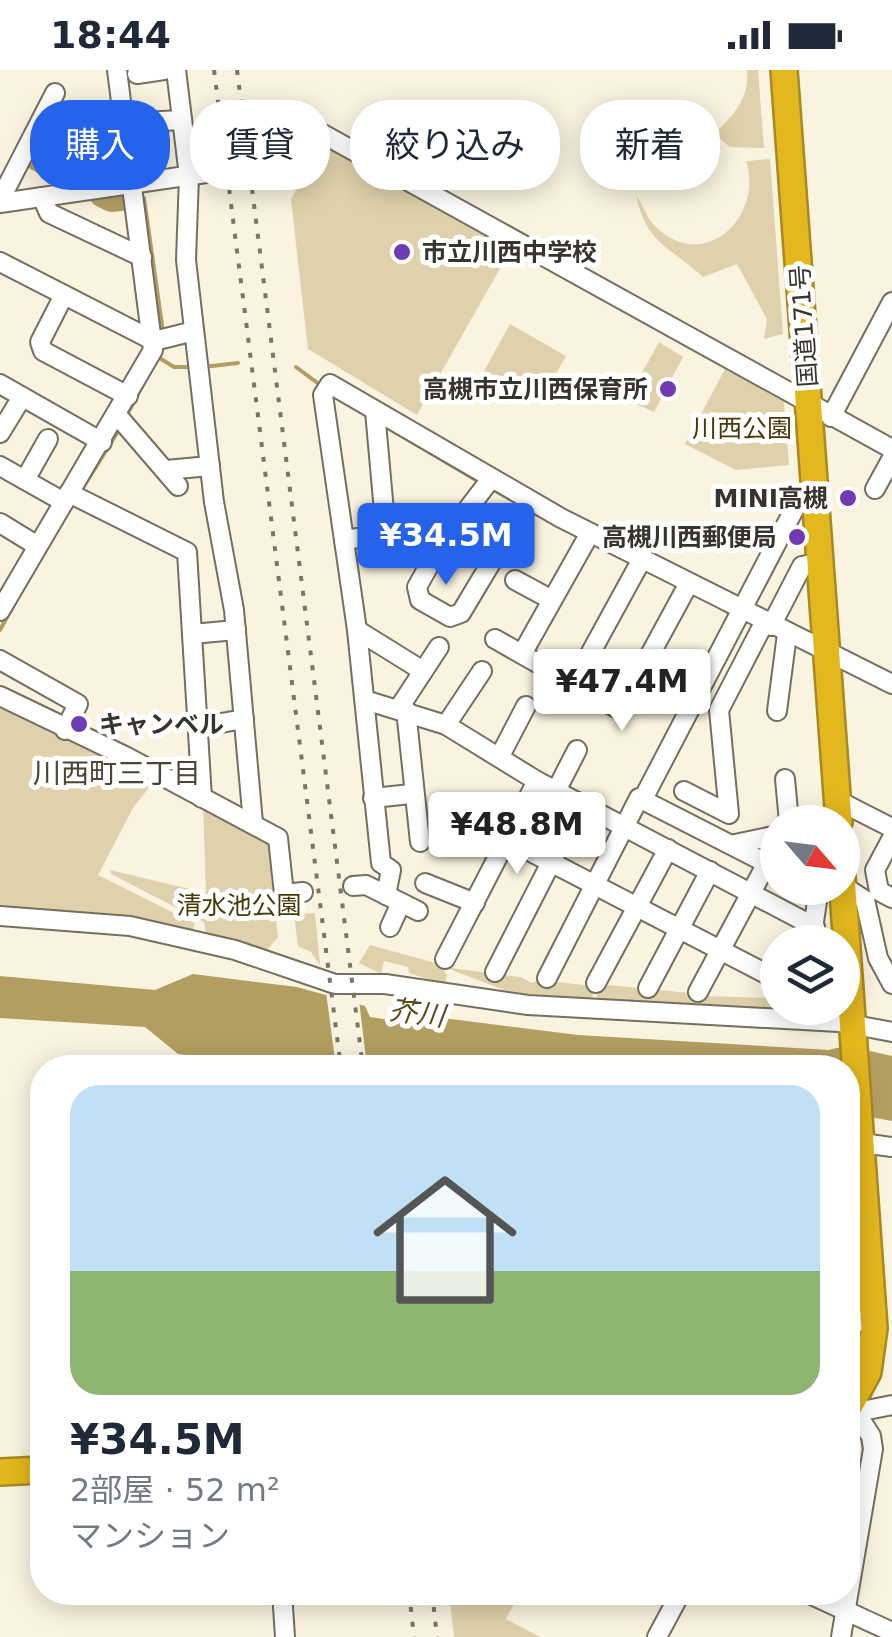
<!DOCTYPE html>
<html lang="ja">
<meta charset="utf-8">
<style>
:root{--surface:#fff;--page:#f2f2f3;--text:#1f2937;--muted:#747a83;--accent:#2563eb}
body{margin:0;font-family:"DejaVu Sans","Noto Sans JP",sans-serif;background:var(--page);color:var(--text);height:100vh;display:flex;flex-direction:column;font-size:38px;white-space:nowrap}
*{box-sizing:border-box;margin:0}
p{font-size:32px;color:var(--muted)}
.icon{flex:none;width:55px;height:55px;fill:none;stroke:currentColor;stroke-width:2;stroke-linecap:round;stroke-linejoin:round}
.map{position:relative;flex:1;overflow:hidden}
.details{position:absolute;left:30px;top:985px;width:830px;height:550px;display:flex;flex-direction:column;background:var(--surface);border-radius:40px;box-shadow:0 5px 25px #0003}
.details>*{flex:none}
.guide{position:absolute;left:30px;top:30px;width:832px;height:90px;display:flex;gap:20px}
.needle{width:65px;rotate:118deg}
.tools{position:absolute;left:760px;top:735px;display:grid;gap:20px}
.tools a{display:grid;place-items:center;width:100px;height:100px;border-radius:50%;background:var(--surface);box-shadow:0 5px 25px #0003;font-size:50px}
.price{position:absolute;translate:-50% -85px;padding:0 22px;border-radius:10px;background:#fff;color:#222;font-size:32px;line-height:65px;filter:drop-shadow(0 2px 5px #0008)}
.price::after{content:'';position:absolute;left:50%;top:60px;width:30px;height:22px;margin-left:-15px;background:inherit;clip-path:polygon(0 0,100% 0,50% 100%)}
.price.current{background:var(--accent);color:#fff}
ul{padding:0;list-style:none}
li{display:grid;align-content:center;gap:20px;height:530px;padding:0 40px}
li span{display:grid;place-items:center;height:310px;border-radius:30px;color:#555}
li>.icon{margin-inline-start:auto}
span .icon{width:180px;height:180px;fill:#fffc;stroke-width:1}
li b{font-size:42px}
.chip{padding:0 35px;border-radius:40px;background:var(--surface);box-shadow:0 5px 25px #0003;font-size:35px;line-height:90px}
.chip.current{background:var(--accent);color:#fff}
.status{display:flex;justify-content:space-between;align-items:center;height:70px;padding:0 50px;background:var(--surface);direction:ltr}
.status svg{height:28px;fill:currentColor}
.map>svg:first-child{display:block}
.green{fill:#dfd1ab}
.water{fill:#b39e62}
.pier{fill:#faf3e0}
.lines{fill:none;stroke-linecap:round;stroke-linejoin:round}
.stream{stroke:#b39e62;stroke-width:4}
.river{stroke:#b39e62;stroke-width:22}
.minor-tunnel{stroke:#d3cdbc;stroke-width:18;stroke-dasharray:18 9;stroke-linecap:butt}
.minor-casing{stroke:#756f5f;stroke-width:22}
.highway-casing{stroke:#a78923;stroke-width:30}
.minor{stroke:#fff;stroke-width:18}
.highway{stroke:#e3b71e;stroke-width:25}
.rail{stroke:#7a756a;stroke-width:4;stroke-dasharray:5 10;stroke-linecap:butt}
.poi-dot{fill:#703bb2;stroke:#fff;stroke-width:4}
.labels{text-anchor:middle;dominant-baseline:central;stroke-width:10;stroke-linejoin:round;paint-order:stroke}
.poi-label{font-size:25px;font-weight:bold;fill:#37342d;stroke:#fff;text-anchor:end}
.street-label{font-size:25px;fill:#37342d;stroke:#fff}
.park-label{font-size:25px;fill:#493907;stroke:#fff}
.neighbourhood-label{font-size:28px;fill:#4b4536;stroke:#fff}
.water-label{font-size:28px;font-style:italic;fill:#5b4b1c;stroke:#fff}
</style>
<div class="status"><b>18:44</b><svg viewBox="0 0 49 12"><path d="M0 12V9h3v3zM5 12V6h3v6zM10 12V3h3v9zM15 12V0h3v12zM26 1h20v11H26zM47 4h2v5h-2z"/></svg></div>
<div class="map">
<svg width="892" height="1567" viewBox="0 0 892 1567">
<rect width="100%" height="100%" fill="#faf3e0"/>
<g class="green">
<path d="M747 0H758L764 78 730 77 714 64C733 46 750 28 747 0Z"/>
<polygon points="318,73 511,179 417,345 308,279 291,130"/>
<path d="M770 89 783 264 764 269 767 249 737 194 703 207C670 176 647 176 636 125 642 133 646 148 656 157 704 204 764 147 746 91Z"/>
<polygon points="510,254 566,286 539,334 483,303"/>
<polygon points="659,272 683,287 654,342 627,330"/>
<polygon points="725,299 784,332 789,395 736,400 685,374"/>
<polygon points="0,632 154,711 133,738 98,805 194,853 193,864 73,841 0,838"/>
<polygon points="203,733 273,770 278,805 271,807 278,867 267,880 206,865 204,852 111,804 110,800 206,823"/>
<polygon points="315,843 320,895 311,882 298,876 294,844"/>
<polygon points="370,875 439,894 447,905 445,915 409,903 408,897 384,891 381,904 359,893"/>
<polygon points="444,897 520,907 532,913 538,910 594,916 592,929 509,922"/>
<polygon points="598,914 690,923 696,925 695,934 597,929"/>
<polygon points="777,917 778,938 822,940 699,935 700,926 771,928"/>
<polygon points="449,1523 520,1523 506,1549 540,1567 454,1567"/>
</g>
<path class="water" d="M193 904 297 917 365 936 370 947 397 951 403 943 578 965 829 980C846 973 873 982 892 986V1051L848 1043V998H290L178 984 145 957 0 948V906L155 920Z"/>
<polygon class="pier" points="326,922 359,930 367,997 336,997"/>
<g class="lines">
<g class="stream">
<polyline points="126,0 128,14"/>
<polyline points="144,128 163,262"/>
<polyline points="161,289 174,297 194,297"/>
<polyline points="203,297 238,293"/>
<polyline points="296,297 323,317"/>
<polyline points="126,347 163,276"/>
<polyline points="382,354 481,413"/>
<polyline points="490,418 516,432"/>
<polyline points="79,424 119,360"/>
<polyline points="716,535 729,543"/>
<polyline points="0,560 18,527"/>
</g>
<g class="river">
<polyline points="28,85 83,116"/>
<polyline points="101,126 111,131 129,129"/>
</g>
<polyline class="minor-tunnel" points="220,101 260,98"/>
<g class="minor-casing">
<g id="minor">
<polyline points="176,0 189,106 186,190 214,432 234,540 253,753"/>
<polyline points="137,4 164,0"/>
<polyline points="44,45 128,91"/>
<polyline points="141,52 182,50"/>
<path d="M260 98C285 94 296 67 323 64L892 379"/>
<polyline points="67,100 85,67"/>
<polyline points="42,127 49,143 142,187"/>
<polyline points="0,130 55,23"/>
<polyline points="0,133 220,101"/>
<polyline points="0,192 154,271 194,261"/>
<polyline points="64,225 40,272 43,281 128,326"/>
<polyline points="0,314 102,372"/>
<polyline points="117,345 178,416"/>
<polyline points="831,347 892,232"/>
<polyline points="0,363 22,327"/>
<polyline points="0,396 64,432"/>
<polyline points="166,400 210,396"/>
<polyline points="25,410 48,369"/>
<polyline points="490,410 441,474 417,517 420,530 450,547 461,543 528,431"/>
<polyline points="875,419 892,388"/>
<polyline points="69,423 187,482 202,728"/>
<polyline points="0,453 36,475"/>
<polyline points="344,470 386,464 375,341"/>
<polyline points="515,510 552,530"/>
<polyline points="0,541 153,280 117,0"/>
<polyline points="771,556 802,496 821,492"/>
<polyline points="357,560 423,601"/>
<polyline points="192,564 236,560"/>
<polyline points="495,569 620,640 689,513"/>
<polyline points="522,584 590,463"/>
<polyline points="0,590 78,634 65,660"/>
<polyline points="573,615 642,489"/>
<polyline points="0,626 125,686 278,768 284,824 303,822"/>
<polyline points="365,630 446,655 537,711 445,889"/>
<polyline points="399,638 439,577"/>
<polyline points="406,640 420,772"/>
<polyline points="777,641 787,564"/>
<polyline points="446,655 482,601"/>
<polyline points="198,657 244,649"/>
<polyline points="501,684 526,636"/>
<polyline points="785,709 789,752"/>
<polyline points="537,711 815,857"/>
<polyline points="556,721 577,680"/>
<polyline points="684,721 729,744 719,640 764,553"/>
<polyline points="644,727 799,430 815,428"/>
<polyline points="373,728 411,724"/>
<polyline points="837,730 892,758"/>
<polyline points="458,748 481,756 778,910"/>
<polyline points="892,768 875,800 879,821 892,828"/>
<polyline points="735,774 778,765"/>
<polyline points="425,813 475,833"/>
<polyline points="353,816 366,815 418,841"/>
<polyline points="843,816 865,830 878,888 892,914"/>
<polyline points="386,825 391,800 381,793 357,560 323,325 330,314 561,448 892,614"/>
<polyline points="0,846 130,856 235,880 335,914 385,914 528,935 839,952 892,962"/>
<polyline points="390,857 401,833"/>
<polyline points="811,872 819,818"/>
<polyline points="495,902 581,734"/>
<polyline points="547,908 639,728 778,799"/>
<polyline points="596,913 668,779"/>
<polyline points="648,918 710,801"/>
<polyline points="698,922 767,793"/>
<polyline points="862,1073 892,1077"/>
<polyline points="848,1244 874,1258"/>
<polyline points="857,1342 892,1335"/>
<polyline points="282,1522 285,1567"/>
<polyline points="805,1522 892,1562"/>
<polyline points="657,1567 681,1522"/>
<polyline points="841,1567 873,1379 871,1366 851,1335"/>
</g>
</g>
<g class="highway-casing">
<g id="highway">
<polyline points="784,0 839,752"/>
<polyline points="842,807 874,1258 868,1302 848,1339"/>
<polyline points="0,1402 42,1400"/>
</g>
</g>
<use href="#minor" class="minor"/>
<use href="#highway" class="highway"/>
<g class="rail">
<polyline points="214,0 341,998"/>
<polyline points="237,0 363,998"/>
<polyline points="409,1522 414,1567"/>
<polyline points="432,1522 437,1567"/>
</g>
</g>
<g class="poi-dot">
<circle cx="402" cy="182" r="10"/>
<circle cx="668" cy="319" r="10"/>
<circle cx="848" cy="428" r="10"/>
<circle cx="797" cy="467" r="10"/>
<circle cx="79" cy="654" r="10"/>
</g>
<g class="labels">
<g class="poi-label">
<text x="422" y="182" text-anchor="start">市立川西中学校</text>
<text x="648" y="319">高槻市立川西保育所</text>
<text x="828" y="428">MINI高槻</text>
<text x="777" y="467">高槻川西郵便局</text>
<text x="99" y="654" text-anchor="start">キャンベル</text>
</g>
<g class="street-label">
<text transform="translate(804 256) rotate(-94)">国道171号</text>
</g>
<g class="park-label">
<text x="742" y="358">川西公園</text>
<text x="239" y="835">清水池公園</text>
</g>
<g class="neighbourhood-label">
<text x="117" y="703">川西町三丁目</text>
</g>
<g class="water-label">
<text transform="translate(417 943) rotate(7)">芥川</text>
</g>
</g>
</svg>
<div class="tools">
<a><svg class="needle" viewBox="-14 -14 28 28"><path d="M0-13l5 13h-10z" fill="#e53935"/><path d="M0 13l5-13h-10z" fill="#747a83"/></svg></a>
<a><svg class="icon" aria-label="layers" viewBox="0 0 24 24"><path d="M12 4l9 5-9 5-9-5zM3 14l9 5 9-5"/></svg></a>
</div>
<b class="price current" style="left:446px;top:518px">¥34.5M</b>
<b class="price" style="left:622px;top:664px">¥47.4M</b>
<b class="price" style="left:517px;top:807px">¥48.8M</b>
<div class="guide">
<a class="chip current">購入</a>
<a class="chip">賃貸</a>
<a class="chip">絞り込み</a>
<a class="chip">新着</a>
</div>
<section class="details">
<ul>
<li><span style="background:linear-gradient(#bfe0f5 60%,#8fb573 0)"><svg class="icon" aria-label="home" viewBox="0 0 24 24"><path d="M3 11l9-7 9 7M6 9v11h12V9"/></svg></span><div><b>¥34.5M</b><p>2部屋 · 52 m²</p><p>マンション</p></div></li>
</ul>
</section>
</div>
